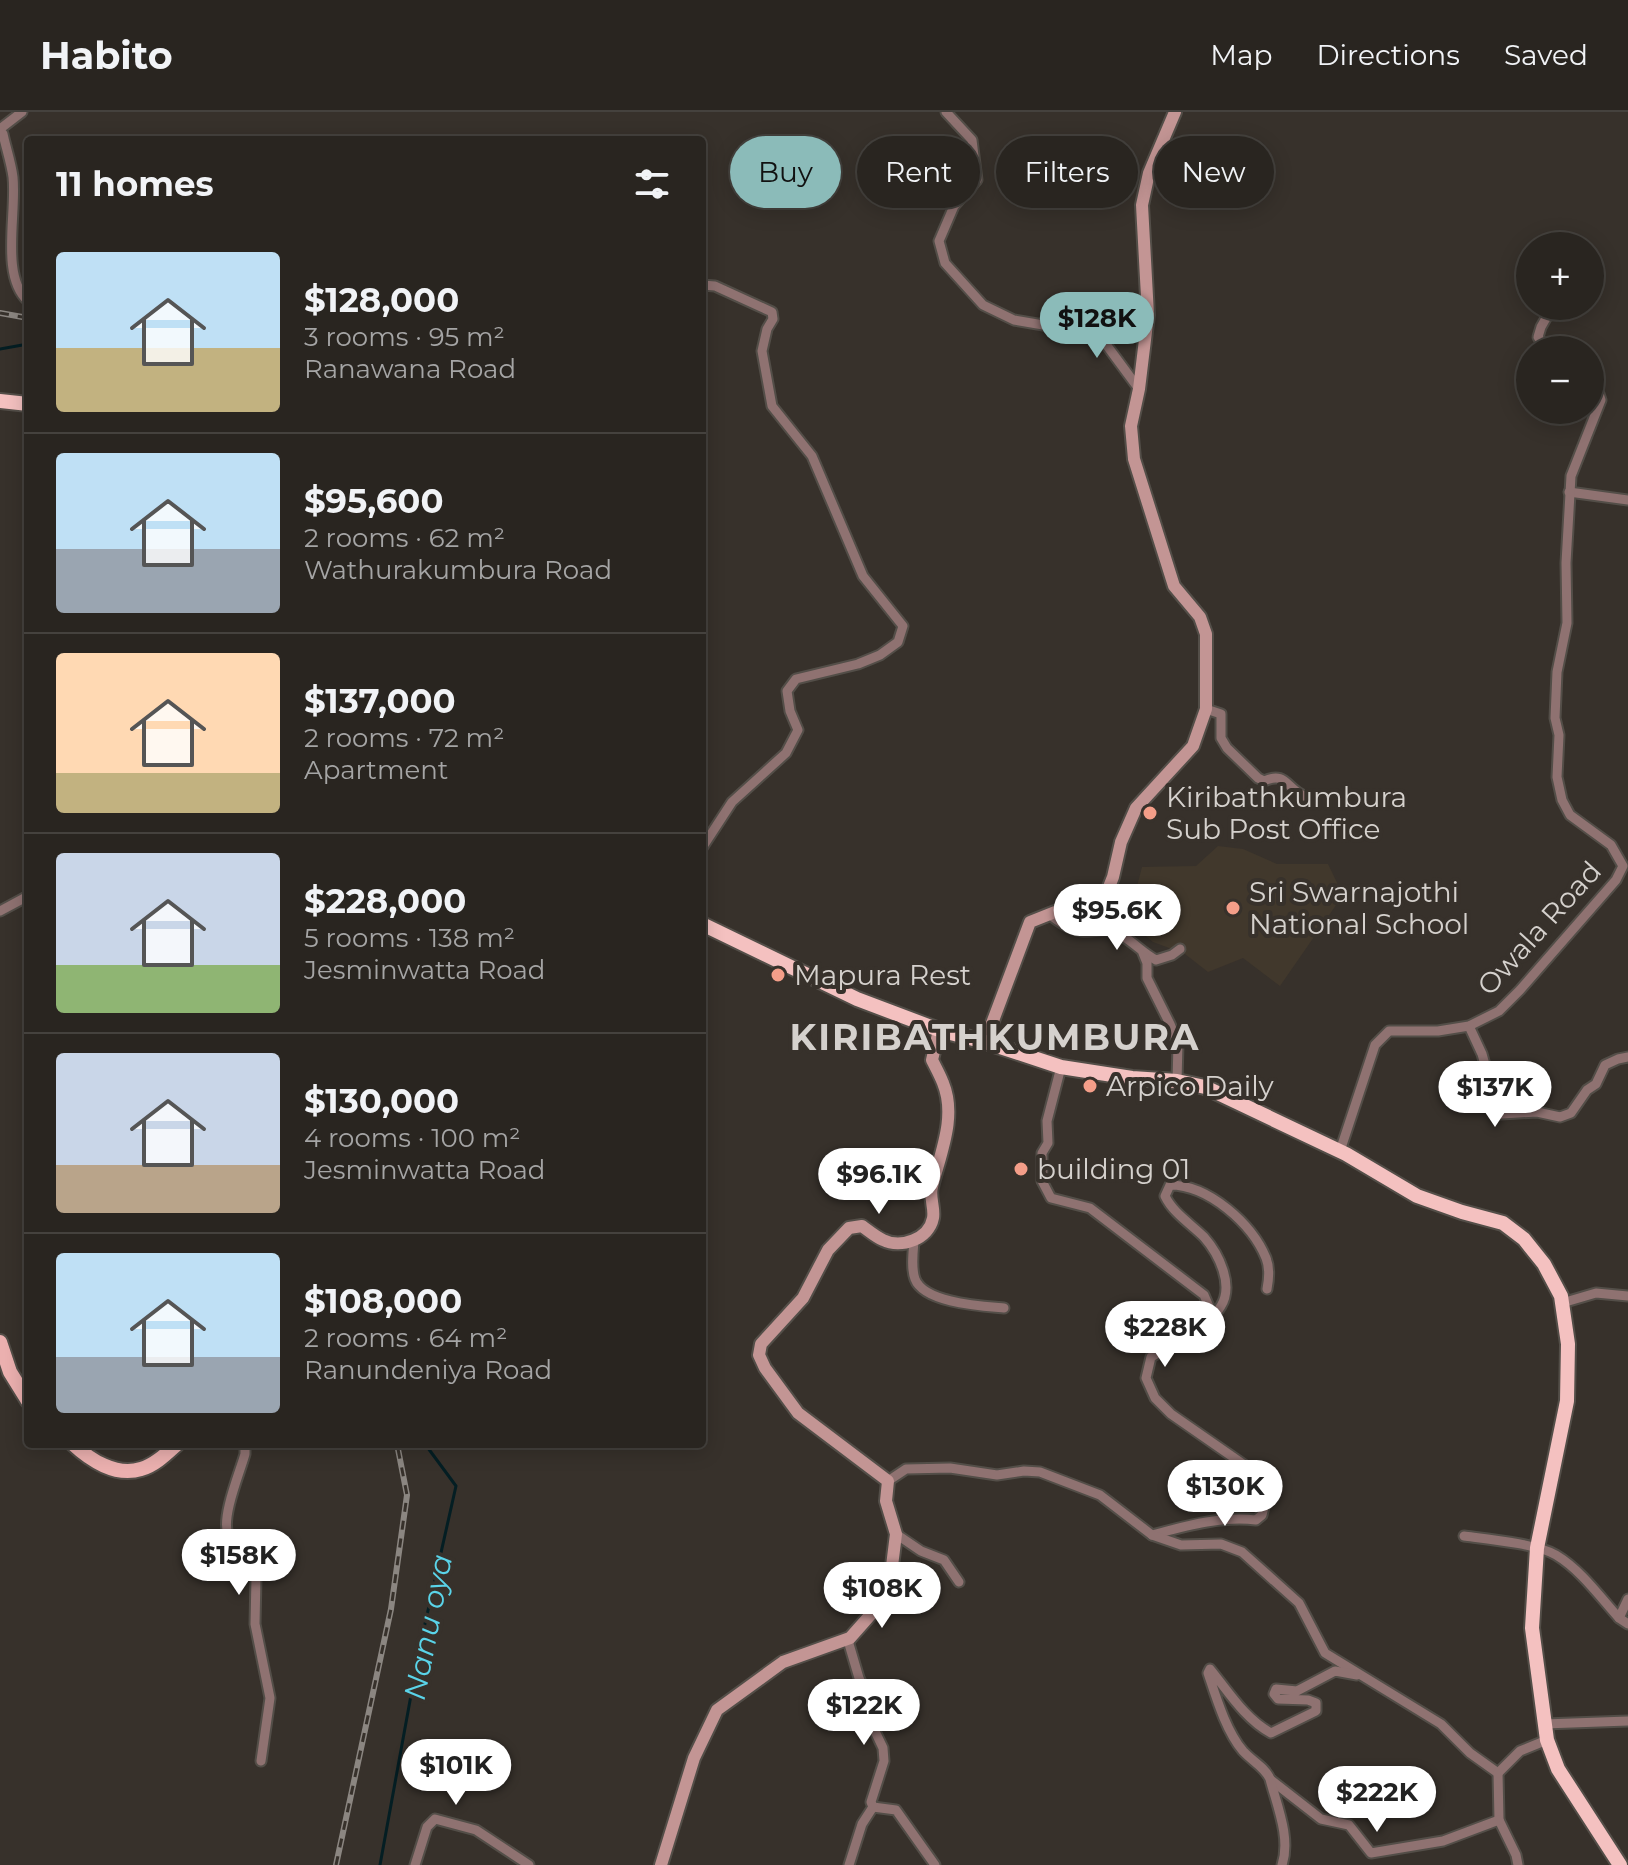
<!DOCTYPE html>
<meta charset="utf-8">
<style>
:root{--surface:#292520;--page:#312d29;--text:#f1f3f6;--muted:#a5a5a5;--line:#45423e;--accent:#8bbbb9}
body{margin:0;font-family:Montserrat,sans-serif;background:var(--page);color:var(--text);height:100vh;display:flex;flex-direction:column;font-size:30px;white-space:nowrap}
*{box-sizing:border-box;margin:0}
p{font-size:26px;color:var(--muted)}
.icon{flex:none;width:44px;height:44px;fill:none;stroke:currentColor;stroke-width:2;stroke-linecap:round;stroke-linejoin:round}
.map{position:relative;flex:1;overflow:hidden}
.side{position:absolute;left:24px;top:24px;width:682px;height:1312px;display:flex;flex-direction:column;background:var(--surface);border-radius:8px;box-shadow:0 4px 20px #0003,0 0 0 2px var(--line)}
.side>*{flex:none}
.hud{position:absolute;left:730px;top:24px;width:760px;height:72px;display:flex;gap:16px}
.controls{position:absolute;left:1516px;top:120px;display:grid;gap:16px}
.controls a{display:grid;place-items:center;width:88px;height:88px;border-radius:50%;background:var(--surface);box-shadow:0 4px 20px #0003,0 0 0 2px var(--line);font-size:40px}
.price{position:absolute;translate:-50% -68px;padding:0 18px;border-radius:28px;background:#fff;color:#222;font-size:26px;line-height:52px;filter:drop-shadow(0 2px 4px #0008)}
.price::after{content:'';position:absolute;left:50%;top:48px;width:24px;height:18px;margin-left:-12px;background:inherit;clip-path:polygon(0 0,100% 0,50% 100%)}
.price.current{background:var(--accent);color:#111}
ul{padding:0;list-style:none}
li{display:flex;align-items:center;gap:24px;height:200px;padding:0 32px}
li+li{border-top:2px solid var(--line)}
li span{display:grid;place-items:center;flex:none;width:224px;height:160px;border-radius:8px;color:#555}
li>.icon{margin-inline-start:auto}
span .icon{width:96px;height:96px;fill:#fffc;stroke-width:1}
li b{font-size:34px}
h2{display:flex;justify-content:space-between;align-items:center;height:96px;padding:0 32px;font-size:34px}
.pill{padding:0 28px;border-radius:36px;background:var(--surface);box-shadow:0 4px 20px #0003,0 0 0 2px var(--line);font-size:28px;line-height:72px}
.pill.current{background:var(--accent);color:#111}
header{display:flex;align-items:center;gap:48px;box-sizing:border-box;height:112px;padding:0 40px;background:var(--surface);border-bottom:2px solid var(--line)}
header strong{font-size:38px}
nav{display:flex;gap:44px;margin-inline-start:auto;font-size:28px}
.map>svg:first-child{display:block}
.built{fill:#41382c}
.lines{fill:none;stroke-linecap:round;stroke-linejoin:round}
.stream{stroke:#041e23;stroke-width:3}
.minor-casing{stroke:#534e48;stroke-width:13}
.secondary-casing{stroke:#534e48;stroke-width:16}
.primary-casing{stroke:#534e48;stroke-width:18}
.trunk-casing{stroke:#534e48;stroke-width:18}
.minor{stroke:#8f7271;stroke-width:9}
.secondary{stroke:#c39594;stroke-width:12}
.primary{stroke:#ebb0af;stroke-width:14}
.trunk{stroke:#f4c1c0;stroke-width:14}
.rail-casing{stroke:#8b8681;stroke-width:6}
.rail{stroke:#37312b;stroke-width:3;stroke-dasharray:9;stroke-linecap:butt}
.poi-dot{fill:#f49e89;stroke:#37312b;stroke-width:3}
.labels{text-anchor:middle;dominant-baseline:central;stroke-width:8;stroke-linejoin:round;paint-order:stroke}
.poi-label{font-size:28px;fill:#d5d1cd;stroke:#37312b;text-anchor:start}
.street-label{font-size:28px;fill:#d5d1cd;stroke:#37312b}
.water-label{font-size:30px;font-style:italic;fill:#5ad4e9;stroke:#37312b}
.district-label{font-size:36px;font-weight:bold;letter-spacing:2px;fill:#d5d1cd;stroke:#37312b}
</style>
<header>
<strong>Habito</strong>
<nav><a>Map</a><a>Directions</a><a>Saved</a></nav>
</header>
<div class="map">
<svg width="1628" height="1753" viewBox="0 0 1628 1753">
<rect width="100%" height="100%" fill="#37312b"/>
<polygon class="built" points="1218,734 1243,737 1277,752 1328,752 1343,783 1280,874 1243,846 1208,860 1185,842 1153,830 1128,809 1142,755 1196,754"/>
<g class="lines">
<g class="stream">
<polyline points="0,237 28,232"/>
<polyline points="380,1753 420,1534 456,1374 425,1332"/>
</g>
<g class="minor-casing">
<g id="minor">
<polyline points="946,0 972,28 977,68 954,94 939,129 945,151 983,193 1014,208 1055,215 1082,213 1105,231 1139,277"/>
<polyline points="0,17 22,0"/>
<path d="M0 19 3 22C6 36 11 50 13 65 17 101 0 164 28 189"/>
<polyline points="702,173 715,174 772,200 773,207 767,217 762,239 772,294 812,344 863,464 903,514 898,530 880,543 858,552 796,567 787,579 790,599 798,618 786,641 732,690 702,736"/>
<polyline points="1547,238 1538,225 1541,215 1553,194"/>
<polyline points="1569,380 1628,388"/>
<path d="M1206 597 1221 602V626L1227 636 1258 666 1264 669C1286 659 1286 676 1304 684"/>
<polyline points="0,799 28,784"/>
<path d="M1049 802C1059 810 1069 817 1082 819 1091 820 1100 817 1108 818 1127 822 1139 839 1156 848L1172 843 1180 837"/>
<polyline points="1143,841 1147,851 1147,866 1170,912 1178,932 1177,969"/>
<polyline points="1469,914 1482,942 1489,967 1490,987 1501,1002 1537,1000 1560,1005 1571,1001 1587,978 1596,972 1605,953 1618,947 1628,945"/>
<path d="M1061 955 1047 1009 1048 1031 1042 1041V1069L1051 1086 1090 1096 1204 1183 1210 1197 1196 1220 1151 1245 1146 1266 1155 1286 1171 1302 1253 1359 1264 1377 1265 1391 1262 1403 1256 1408C1220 1404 1186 1414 1152 1423"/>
<polyline points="1340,1039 1375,933 1389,919 1438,919 1469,914 1499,899 1520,878 1616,768 1623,754 1611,733 1570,703 1562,688 1557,665 1559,623 1555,606 1557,560 1567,511 1566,451 1571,364 1601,288 1599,282 1590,275"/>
<path d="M914 1129C913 1141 911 1156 915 1167 924 1191 982 1194 1004 1196"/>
<polyline points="1562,1191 1596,1181 1628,1184"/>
<path d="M1205 1213C1210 1208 1217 1201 1221 1194 1234 1173 1219 1142 1204 1125 1191 1112 1173 1101 1165 1084L1170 1073C1209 1073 1252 1112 1266 1146 1270 1156 1269 1167 1267 1177"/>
<path d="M245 1332V1342C240 1360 221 1405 228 1422 235 1438 251 1448 256 1465L255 1512 270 1586 261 1649"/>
<polyline points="888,1369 906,1357 950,1356 997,1363 1024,1359 1040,1360 1100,1383 1152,1423 1181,1433 1221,1432 1242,1440 1299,1491 1325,1541 1441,1612 1470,1641 1498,1661"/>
<polyline points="896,1422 921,1439 944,1448 959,1470"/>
<path d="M1464 1424C1487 1427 1538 1432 1556 1443 1581 1458 1600 1485 1619 1506L1628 1512"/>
<polyline points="1619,1506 1628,1487"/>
<polyline points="1544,1612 1628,1609"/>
<polyline points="1498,1661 1499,1708 1516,1743 1518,1753"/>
<polyline points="1498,1661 1520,1639 1547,1628"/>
<polyline points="1271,1668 1321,1707 1349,1713 1371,1741 1443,1729 1499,1708"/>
<polyline points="873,1695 896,1698 935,1753"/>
<polyline points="415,1753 427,1715 435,1707 476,1718 529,1753"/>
<polyline points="849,1753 862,1712 873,1695 871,1690 884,1649 883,1636 873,1615 872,1595 859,1566 849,1532 850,1526"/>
<path d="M1282 1753C1291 1726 1277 1694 1270 1667 1265 1655 1252 1649 1243 1639 1226 1619 1216 1585 1208 1561L1210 1557C1228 1579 1245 1607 1271 1621L1316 1599V1591L1308 1588 1278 1587 1274 1582 1276 1577 1297 1579 1335 1559 1357 1563"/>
</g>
</g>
<g class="secondary-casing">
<g id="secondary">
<polyline points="985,930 1030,810 1055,800 1089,798 1105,785 1113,765 1121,730 1136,696 1193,634 1206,597 1206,522 1200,505 1174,474 1134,347 1131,314 1139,277 1148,203 1142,93 1149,61 1175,0"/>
<path d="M661 1753 694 1646 717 1598 783 1550 850 1526 873 1500 891 1462 896 1422 886 1389 888 1369 798 1301 765 1256 759 1243 761 1232 803 1186 828 1138 849 1116 862 1114C869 1119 876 1125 883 1128 901 1137 929 1127 933 1106 935 1096 929 1085 932 1075 940 1042 957 1005 943 971 940 963 936 956 932 948L939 918"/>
</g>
</g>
<g class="primary-casing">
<g id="primary">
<polyline points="0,1230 10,1260 28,1289"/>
<path d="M73 1332C90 1348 116 1365 141 1357 155 1353 166 1342 177 1332"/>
</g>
</g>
<g class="trunk-casing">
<g id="trunk">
<polyline points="0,289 28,292"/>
<polyline points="702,812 857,887 939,918 985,930 1061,955 1132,966 1177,969 1205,975 1346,1042 1417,1084 1462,1100 1503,1111 1524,1127 1544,1152 1561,1184 1568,1232 1567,1289 1537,1436 1532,1516 1547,1628 1558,1657 1620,1753"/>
</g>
</g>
<use href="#minor" class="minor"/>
<use href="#secondary" class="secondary"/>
<use href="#primary" class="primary"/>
<use href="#trunk" class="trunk"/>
<g class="rail-casing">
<g id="rail">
<polyline points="0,201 28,206"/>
<polyline points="336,1753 391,1497 407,1383 397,1332"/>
</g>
</g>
<use href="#rail" class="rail"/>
</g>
<g class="poi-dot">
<circle cx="1150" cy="701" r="8"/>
<circle cx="1233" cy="796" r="8"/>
<circle cx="778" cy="863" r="8"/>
<circle cx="1090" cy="974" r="8"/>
<circle cx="1021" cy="1057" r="8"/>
</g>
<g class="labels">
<g class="poi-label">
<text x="1166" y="685">Kiribathkumbura<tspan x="1166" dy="32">Sub Post Office</tspan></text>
<text x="1249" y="780">Sri Swarnajothi<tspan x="1249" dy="32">National School</tspan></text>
<text x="794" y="863">Mapura Rest</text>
<text x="1106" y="974">Arpico Daily</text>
<text x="1037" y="1057">building 01</text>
</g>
<g class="street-label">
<text transform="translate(1539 816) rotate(-48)">Owala Road</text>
</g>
<g class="water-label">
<text transform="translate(428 1515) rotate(-79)">Nanu oya</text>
</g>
<g class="district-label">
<text x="995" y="925">KIRIBATHKUMBURA</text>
</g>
</g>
</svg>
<div class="controls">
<a>+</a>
<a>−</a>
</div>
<b class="price current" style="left:1097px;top:248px">$128K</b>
<b class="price" style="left:1117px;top:840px">$95.6K</b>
<b class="price" style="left:1495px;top:1017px">$137K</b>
<b class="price" style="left:879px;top:1104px">$96.1K</b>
<b class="price" style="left:1165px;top:1257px">$228K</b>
<b class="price" style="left:1225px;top:1416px">$130K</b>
<b class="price" style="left:239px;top:1485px">$158K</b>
<b class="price" style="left:882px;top:1518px">$108K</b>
<b class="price" style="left:864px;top:1635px">$122K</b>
<b class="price" style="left:456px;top:1695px">$101K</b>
<b class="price" style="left:1377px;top:1722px">$222K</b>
<div class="hud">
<a class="pill current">Buy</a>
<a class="pill">Rent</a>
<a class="pill">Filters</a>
<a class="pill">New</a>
</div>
<section class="side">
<h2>11 homes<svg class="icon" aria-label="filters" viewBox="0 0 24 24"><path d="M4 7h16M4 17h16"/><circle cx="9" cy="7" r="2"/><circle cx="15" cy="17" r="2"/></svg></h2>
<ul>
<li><span style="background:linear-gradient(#bfe0f5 60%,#c2b280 0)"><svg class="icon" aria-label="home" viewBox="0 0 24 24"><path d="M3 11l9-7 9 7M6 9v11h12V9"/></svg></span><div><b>$128,000</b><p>3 rooms · 95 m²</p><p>Ranawana Road</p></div></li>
<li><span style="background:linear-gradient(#bfe0f5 60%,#9aa5b1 0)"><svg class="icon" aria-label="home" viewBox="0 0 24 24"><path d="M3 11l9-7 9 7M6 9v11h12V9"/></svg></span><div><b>$95,600</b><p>2 rooms · 62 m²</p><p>Wathurakumbura Road</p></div></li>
<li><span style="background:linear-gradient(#ffd9b3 75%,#c2b280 0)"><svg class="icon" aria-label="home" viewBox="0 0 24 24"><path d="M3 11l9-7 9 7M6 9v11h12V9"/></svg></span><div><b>$137,000</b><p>2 rooms · 72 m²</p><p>Apartment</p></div></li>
<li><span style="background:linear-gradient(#c9d6e8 70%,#8fb573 0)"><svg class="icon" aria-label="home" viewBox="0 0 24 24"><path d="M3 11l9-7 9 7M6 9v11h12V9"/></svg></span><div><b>$228,000</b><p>5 rooms · 138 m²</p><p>Jesminwatta Road</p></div></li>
<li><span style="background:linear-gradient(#c9d6e8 70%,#b9a48a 0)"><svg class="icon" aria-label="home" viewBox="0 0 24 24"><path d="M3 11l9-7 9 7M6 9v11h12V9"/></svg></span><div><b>$130,000</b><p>4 rooms · 100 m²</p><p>Jesminwatta Road</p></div></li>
<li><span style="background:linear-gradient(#bfe0f5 65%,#9aa5b1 0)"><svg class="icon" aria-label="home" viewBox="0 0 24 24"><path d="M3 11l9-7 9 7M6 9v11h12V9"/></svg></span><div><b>$108,000</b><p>2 rooms · 64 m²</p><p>Ranundeniya Road</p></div></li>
</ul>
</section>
</div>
